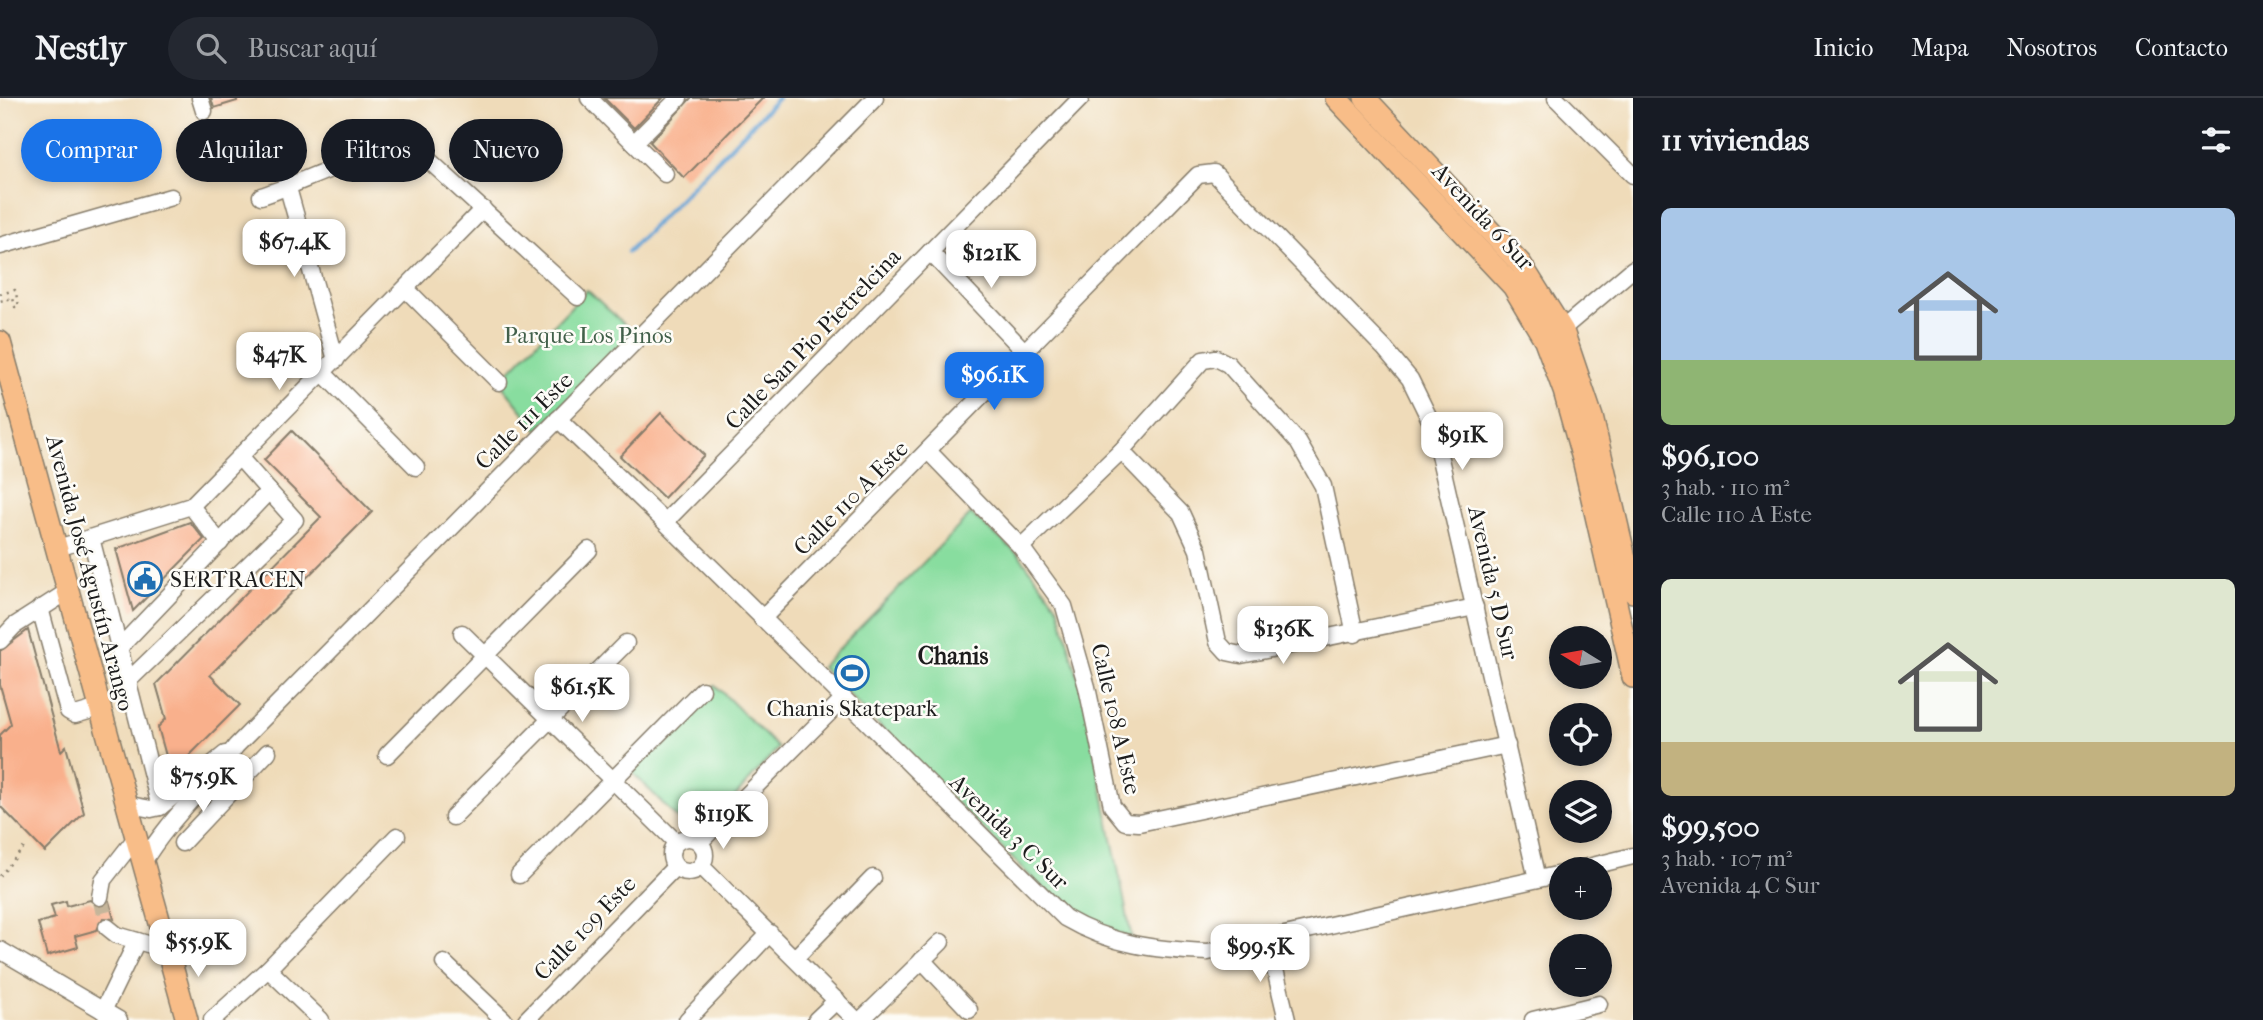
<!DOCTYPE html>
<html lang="es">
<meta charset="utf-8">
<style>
:root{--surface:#171b24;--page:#242831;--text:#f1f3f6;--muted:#9ea1a6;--line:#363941;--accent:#1a73e8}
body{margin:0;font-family:"IM FELL French Canon",serif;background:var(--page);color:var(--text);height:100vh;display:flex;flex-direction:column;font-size:26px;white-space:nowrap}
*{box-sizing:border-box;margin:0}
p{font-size:23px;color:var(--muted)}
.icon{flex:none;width:38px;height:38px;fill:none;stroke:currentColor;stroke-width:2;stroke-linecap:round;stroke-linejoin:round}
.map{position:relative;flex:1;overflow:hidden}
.side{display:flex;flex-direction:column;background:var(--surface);width:630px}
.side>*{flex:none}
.banner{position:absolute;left:21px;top:21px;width:665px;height:63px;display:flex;gap:14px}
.needle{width:46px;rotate:281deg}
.tools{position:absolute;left:1549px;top:528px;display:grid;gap:14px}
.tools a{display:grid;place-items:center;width:63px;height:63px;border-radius:50%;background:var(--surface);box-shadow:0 4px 10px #0003;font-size:35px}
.price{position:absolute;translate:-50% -60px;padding:0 16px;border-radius:14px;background:#fff;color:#222;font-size:23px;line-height:46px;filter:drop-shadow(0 2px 4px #0008)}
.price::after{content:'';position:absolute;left:50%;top:42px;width:21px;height:16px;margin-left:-10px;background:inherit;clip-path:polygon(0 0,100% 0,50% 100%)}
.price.active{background:var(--accent);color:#fff}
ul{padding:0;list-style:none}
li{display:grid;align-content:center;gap:14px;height:371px;padding:0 28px}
li span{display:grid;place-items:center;height:217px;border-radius:10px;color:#555}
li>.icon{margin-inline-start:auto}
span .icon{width:126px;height:126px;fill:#fffc;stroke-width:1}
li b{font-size:30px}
h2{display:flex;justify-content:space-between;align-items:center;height:84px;padding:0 28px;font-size:30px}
.tag{padding:0 24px;border-radius:32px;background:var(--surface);box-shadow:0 4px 10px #0003;font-size:24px;line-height:63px}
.tag.active{background:var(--accent);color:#fff}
header{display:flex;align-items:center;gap:42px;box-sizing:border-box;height:98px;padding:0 35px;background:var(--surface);border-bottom:2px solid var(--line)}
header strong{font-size:33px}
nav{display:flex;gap:38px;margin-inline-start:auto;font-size:24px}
.search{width:490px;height:63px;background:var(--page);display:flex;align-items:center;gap:18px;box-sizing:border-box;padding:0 24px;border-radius:38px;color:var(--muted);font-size:26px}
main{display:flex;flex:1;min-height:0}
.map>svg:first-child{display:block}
.green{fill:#88dd9f;stroke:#527c5e;stroke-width:2}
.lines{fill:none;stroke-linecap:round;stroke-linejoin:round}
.stream{stroke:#61a0d3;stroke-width:4.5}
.building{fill:#f9b08c}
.minor-tunnel{stroke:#c5b59a;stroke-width:16;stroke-dasharray:16 8;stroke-linecap:butt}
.minor-casing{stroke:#867c6a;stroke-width:19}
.major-casing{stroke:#867c6a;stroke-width:24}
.path{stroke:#867c6a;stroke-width:2.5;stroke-dasharray:2 5;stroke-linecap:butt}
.minor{stroke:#fff;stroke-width:16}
.major{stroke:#f8bd88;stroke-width:21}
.labels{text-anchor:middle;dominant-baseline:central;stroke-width:5;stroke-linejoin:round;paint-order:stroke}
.street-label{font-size:23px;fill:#1c1c1c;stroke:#fdfcf7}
.park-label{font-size:23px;fill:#42604a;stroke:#fdfcf7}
.poi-label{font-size:23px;fill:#1c1c1c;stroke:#fdfcf7;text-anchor:start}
.neighbourhood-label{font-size:24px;font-weight:bold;fill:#1c1c1c;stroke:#fdfcf7}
</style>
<header>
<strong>Nestly</strong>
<div class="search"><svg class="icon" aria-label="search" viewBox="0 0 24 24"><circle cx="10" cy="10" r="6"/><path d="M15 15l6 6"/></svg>Buscar aquí</div>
<nav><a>Inicio</a><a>Mapa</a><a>Nosotros</a><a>Contacto</a></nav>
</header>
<main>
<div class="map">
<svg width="1633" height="922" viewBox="0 0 1633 922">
<rect width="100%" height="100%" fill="#fdfcf7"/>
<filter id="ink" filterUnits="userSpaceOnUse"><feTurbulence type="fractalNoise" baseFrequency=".0143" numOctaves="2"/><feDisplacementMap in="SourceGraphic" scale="14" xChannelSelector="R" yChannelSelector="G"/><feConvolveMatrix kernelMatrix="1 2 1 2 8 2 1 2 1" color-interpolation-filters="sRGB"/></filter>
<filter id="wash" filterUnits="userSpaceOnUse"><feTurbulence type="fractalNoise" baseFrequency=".00686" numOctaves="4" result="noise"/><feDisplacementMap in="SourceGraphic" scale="28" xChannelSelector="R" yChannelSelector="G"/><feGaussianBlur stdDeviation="1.57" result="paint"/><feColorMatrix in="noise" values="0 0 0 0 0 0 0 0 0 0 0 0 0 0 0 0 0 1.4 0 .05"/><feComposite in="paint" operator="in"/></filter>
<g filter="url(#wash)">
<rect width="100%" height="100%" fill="#efdbb9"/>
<g class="green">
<polygon points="587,192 635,236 538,332 499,284"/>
<polygon points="971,416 1019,457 1058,509 1084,600 1132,841 1069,817 821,569"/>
<polygon points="715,587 778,650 709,728 684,727 631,673"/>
</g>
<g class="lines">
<polyline class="stream" points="628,154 778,0"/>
</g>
<g id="blocks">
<g class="building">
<polygon points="211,0 237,0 237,3 214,10"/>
<polygon points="604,0 663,0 634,30"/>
<polygon points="691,0 763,0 684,80 650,44"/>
<polygon points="661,315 704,357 664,400 620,358"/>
<polygon points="292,333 372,414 210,577 240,607 171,676 158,629 166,621 156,586 321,419 264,362"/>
<polygon points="190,424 204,441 133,513 116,451"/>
<polygon points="28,532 61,653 66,648 84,715 45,754 0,708 0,637 11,626 0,587 0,553"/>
<polygon points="90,802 99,809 109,803 114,821 103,820 97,832 75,838 78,849 47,858 38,825 55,820 51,807 66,803 67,808"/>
</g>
</g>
</g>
<g filter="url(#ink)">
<use href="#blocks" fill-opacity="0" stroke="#867c6a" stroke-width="2"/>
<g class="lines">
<polyline class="minor-tunnel" points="100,799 107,829"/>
<g class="minor-casing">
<g id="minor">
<polyline points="200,0 204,13"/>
<polyline points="589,0 665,76"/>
<polyline points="1556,0 1633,77"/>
<polyline points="634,45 679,0"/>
<polyline points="288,90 336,262"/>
<path d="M261 98C308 84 374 43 422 56L578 199"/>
<polyline points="0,148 171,99"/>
<polyline points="930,154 1026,255"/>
<polyline points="406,191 499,284"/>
<polyline points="1555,237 1633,171"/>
<polyline points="323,275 416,369"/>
<path d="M558 321C730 484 896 654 1065 820 1111 847 1156 852 1208 854L1561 776"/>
<polyline points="1121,353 1181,415 1198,452 1218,544 1227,554 1241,557 1475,509"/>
<polyline points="929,354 1021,449 1064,508 1087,589 1112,708 1125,724 1139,725 1507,647"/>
<polyline points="240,360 269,393"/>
<polyline points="191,408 220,445"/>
<polyline points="666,423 1081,0"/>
<polyline points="91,440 160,709"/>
<polyline points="1021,449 1121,353 1203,262 1216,260 1228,266 1298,344 1323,388 1355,536"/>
<polyline points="58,450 191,408 483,111"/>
<polyline points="40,510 68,613 75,617 99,610"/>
<polyline points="762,521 1198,77 1214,75 1385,251 1410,281 1432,326 1537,781"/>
<polyline points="462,535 676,744"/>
<polyline points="0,543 14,528 70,492"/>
<polyline points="119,550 269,393 295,422 127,584"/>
<polyline points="387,657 589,452"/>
<polyline points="125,706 151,711 160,709 225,656"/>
<polyline points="453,719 626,545"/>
<circle cx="688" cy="757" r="17"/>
<polyline points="700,744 842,602"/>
<polyline points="182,745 268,654"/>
<path d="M142 766C168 722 206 689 236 648L875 0"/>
<polyline points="701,768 856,922"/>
<polyline points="1576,772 1633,758"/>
<polyline points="519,777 702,592"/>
<polyline points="100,799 103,782 135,741"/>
<polyline points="107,829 117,837 168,852"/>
<polyline points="1268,842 1287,922"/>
<polyline points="0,852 119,922"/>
<polyline points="795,860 873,780"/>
<polyline points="922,862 969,912"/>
<polyline points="444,865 504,922"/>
<polyline points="268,871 321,922"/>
<polyline points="103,913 137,843"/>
<polyline points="212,922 268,871 397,738"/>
<polyline points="526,922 675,769"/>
<polyline points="687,922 770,835"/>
<polyline points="816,922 837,902"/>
<polyline points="861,922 941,844"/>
<polyline points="1533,922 1599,906"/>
</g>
</g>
<g class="major-casing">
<g id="major">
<polyline points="1336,0 1513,188 1545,242 1564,293 1583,361 1633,579"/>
<polyline points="1365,0 1521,166 1563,233 1592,319 1633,494"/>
<path d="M0 244C61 471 124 696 187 922"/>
</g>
</g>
<g class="path">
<polyline points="0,196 15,192 19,208 15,209 13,200 0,203"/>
<polyline points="0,778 25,748"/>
</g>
<use href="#minor" class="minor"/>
<use href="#major" class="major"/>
</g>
</g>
<defs>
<g id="civic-ring" transform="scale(1.75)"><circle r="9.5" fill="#fdfcf7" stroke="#1f6fb2" stroke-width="1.5"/><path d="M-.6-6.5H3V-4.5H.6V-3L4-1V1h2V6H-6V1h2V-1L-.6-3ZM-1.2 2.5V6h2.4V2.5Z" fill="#1f6fb2"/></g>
<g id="stadium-ring" transform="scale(1.75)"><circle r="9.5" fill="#fdfcf7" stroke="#1f6fb2" stroke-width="1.5"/><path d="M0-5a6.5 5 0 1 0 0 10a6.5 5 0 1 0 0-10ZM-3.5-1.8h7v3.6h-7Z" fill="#1f6fb2"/></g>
</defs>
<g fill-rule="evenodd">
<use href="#civic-ring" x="145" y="481"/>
<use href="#stadium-ring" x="852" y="575"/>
</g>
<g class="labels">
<g class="street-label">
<text transform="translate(1483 119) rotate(47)">Avenida 6 Sur</text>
<text transform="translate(813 241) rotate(-46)">Calle San Pio Pietrelcina</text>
<text transform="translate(524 323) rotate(-45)">Calle 111 Este</text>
<text transform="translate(851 400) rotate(-45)">Calle 110 A Este</text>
<text transform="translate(90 475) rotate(75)">Avenida José Agustín Arango</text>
<text transform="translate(1493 485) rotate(77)">Avenida 5 D Sur</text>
<text transform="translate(1116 621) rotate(77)">Calle 108 A Este</text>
<text transform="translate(1009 734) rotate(44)">Avenida 3 C Sur</text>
<text transform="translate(585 830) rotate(-46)">Calle 109 Este</text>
</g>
<g class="park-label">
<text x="588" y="237">Parque Los Pinos</text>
</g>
<g class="poi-label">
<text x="170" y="481">SERTRACEN</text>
<text x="852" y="610" text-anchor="middle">Chanis Skatepark</text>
</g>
<g class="neighbourhood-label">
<text x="953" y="558">Chanis</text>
</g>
</g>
</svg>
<div class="tools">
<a><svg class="needle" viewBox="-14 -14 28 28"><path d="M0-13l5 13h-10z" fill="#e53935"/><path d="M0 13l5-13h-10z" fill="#9ea1a6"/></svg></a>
<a><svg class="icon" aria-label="locate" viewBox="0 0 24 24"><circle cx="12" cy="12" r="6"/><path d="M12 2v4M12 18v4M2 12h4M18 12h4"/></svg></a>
<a><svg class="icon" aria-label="layers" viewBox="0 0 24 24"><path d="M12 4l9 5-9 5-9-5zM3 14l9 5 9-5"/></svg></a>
<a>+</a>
<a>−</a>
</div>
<b class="price" style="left:294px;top:181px">$67.4K</b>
<b class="price" style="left:991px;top:192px">$121K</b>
<b class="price" style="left:279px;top:294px">$47K</b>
<b class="price active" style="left:994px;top:314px">$96.1K</b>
<b class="price" style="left:1462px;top:374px">$91K</b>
<b class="price" style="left:1283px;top:568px">$136K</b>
<b class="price" style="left:582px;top:626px">$61.5K</b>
<b class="price" style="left:203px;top:716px">$75.9K</b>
<b class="price" style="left:723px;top:753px">$119K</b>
<b class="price" style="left:198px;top:881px">$55.9K</b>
<b class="price" style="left:1260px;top:886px">$99.5K</b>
<div class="banner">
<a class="tag active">Comprar</a>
<a class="tag">Alquilar</a>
<a class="tag">Filtros</a>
<a class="tag">Nuevo</a>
</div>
</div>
<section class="side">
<h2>11 viviendas<svg class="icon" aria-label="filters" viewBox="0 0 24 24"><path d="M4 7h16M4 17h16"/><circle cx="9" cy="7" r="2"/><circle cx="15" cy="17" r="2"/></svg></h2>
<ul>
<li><span style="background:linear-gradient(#a9c7e8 70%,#8fb573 0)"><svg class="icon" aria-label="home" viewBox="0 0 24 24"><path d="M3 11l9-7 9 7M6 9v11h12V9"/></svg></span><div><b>$96,100</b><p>3 hab. · 110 m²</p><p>Calle 110 A Este</p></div></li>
<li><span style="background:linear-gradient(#dfe7d0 75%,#c2b280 0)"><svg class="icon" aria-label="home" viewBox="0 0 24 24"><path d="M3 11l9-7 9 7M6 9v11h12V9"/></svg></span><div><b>$99,500</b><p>3 hab. · 107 m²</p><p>Avenida 4 C Sur</p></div></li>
</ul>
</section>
</main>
